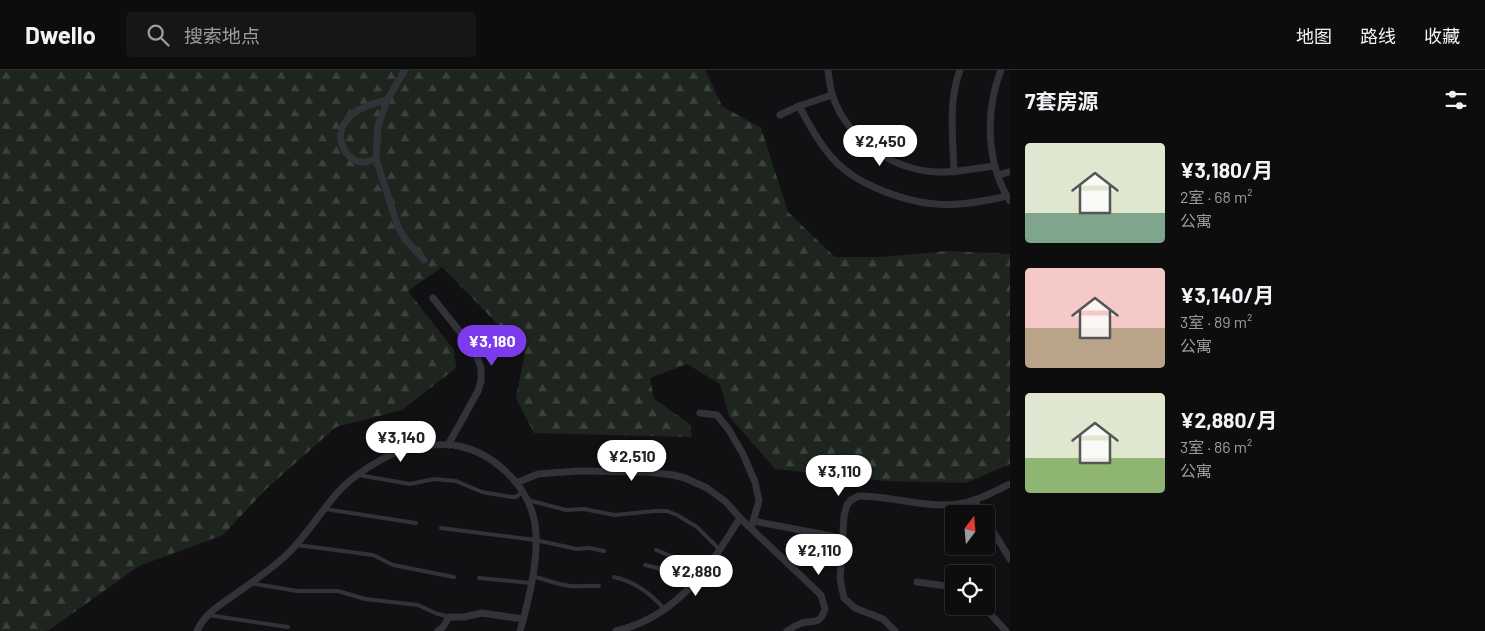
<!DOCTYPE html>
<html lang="zh">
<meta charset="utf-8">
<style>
:root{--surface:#0d0d0e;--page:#161617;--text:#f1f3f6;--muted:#9a9c9e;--line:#2d2d2e;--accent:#7c3aed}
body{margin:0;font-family:Barlow,"Noto Sans SC",sans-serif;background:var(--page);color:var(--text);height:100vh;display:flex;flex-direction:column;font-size:19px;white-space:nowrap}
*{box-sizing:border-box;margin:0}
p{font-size:16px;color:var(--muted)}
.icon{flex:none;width:28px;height:28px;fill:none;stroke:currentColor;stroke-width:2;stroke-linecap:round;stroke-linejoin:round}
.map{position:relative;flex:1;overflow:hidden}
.details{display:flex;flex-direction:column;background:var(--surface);width:475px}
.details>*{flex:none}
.needle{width:32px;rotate:16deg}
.buttons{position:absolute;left:945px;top:435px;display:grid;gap:10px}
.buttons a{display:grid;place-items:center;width:50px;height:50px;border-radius:5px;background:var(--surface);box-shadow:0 1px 4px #0004,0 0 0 1px var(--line);font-size:25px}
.price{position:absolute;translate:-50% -42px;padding:0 11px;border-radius:18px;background:#fff;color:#222;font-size:16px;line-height:32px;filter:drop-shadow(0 1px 2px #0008)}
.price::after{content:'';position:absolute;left:50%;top:30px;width:15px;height:11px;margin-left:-8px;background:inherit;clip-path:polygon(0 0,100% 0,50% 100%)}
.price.selected{background:var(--accent);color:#fff}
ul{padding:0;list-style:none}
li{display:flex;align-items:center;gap:15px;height:125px;padding:0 15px}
li span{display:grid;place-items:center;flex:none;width:140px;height:100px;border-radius:5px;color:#555}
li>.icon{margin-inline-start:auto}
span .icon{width:60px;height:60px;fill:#fffc;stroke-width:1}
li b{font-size:21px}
h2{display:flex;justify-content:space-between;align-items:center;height:60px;padding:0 15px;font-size:21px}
header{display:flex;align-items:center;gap:30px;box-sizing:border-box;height:70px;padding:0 25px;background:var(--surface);border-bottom:1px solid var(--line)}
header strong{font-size:24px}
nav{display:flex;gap:28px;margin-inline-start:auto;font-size:18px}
.search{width:350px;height:45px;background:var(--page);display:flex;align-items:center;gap:12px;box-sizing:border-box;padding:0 18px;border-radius:5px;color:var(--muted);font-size:19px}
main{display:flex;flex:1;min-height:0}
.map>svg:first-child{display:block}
.forest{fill:url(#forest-firs)}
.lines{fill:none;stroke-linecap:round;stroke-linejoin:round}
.lane{stroke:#323238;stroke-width:4}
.street{stroke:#323238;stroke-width:7}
</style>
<header>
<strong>Dwello</strong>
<div class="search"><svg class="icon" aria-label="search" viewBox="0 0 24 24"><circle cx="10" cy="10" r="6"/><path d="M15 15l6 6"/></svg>搜索地点</div>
<nav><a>地图</a><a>路线</a><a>收藏</a></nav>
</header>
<main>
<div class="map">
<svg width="1010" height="561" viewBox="0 0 1010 561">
<defs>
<pattern id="forest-firs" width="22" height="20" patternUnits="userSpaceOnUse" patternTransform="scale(1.25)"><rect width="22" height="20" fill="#1d251e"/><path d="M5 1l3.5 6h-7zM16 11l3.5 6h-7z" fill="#3b423c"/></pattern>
</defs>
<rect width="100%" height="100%" fill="#111113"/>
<polygon class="forest" points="0,0 705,0 722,36 761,58 788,142 835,187 880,187 949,181 1010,184 1010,394 966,413 886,411 775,399 729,346 720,314 687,294 650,308 654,329 690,354 692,367 534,363 516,328 525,282 442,197 408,221 454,280 456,298 402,340 336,357 266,419 223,465 139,496 52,558 46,561 0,561"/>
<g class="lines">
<g class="lane">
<polyline points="358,405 410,414 434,409 456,411 482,422 512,427 516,427 522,422"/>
<polyline points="528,430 566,440 584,439 614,445 655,441 667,441 677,445 697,457 720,480"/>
<polyline points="325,439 416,453"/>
<polyline points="441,458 535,470 577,479 589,478 604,481"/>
<polyline points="297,475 373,485 393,495 454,507"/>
<polyline points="656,480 673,487 698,508"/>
<path d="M645 495C659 498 673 505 686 497"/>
<path d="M532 506C545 509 558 515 571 516 580 517 589 515 599 516"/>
<path d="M614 507C635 512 650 522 664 539"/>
<polyline points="479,508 531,513"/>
<polyline points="250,513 297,521 338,521 365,529 418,535 435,543 449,547"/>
<polyline points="208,545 288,557"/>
</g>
<g class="street">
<polyline points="405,0 387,30 378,56 376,89 398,157 405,169 424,190"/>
<path d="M828 0C829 9 830 18 833 27 848 69 892 100 937 102 956 103 976 98 994 96"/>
<path d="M1001 0C985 41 986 94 1010 131"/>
<path d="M799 36C810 56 821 77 837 93 848 104 862 112 876 118 925 139 956 138 1007 126"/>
<polyline points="780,45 799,36 832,25"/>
<path d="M376 89C372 90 368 92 364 92 348 93 337 73 342 58 343 54 348 49 351 45 360 37 375 33 387 30"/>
<path d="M954 102C953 69 948 31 960 0"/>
<polyline points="998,105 1010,102"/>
<polyline points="433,228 475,281 481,298 481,311 478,321 448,375"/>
<polyline points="700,343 717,345 729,360 743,384 755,412 759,431 751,458"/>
<path d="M516 413 538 404 578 401 648 402 673 405 685 408 707 418 726 432 740 448 821 525 825 539C820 555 814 550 802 553 796 555 791 558 787 561"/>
<polyline points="974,430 982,444"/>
<polyline points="986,450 1010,489"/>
<polyline points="753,451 832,466"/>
<polyline points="917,512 954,517"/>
<polyline points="983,536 1006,561"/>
<path d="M197 561C205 542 225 532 241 520 255 510 270 500 283 488 305 469 319 443 339 421 352 407 371 395 388 386 397 381 407 379 417 377 430 375 445 373 459 376 492 383 524 412 533 445 542 476 529 530 520 561"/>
<polyline points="438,561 443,557 449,547 464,547 482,543 523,549"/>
<path d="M616 561C677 547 709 498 740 448"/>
<path d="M895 561 883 549 855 538 844 528 840 509 844 446 847 435 851 430 859 426C893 426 931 440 964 433 980 430 995 421 1010 414"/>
</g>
</g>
</svg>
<div class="buttons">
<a><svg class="needle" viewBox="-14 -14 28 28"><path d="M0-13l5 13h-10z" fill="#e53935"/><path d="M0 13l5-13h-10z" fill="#9a9c9e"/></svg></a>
<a><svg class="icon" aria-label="locate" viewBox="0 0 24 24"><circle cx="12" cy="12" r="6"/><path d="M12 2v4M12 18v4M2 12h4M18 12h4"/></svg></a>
</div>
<b class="price" style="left:880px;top:97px">¥2,450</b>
<b class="price selected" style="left:492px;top:297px">¥3,180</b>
<b class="price" style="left:401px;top:393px">¥3,140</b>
<b class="price" style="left:632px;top:412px">¥2,510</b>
<b class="price" style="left:839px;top:427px">¥3,110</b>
<b class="price" style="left:819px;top:506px">¥2,110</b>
<b class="price" style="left:696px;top:527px">¥2,880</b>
</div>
<section class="details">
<h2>7套房源<svg class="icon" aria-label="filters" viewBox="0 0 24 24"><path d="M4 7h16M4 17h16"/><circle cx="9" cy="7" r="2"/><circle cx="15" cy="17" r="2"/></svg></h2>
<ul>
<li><span style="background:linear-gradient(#dfe7d0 70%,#7fa58c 0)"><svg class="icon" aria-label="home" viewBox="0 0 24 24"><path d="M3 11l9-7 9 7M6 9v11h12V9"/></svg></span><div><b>¥3,180/月</b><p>2室 · 68 m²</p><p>公寓</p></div></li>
<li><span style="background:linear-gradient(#f6c9c9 60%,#b9a48a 0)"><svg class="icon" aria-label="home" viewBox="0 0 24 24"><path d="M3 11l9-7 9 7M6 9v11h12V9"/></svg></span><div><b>¥3,140/月</b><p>3室 · 89 m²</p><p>公寓</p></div></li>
<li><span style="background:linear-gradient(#dfe7d0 65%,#8fb573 0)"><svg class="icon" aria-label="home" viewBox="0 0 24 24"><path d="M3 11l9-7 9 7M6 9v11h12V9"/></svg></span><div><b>¥2,880/月</b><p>3室 · 86 m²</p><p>公寓</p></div></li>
</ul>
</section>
</main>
